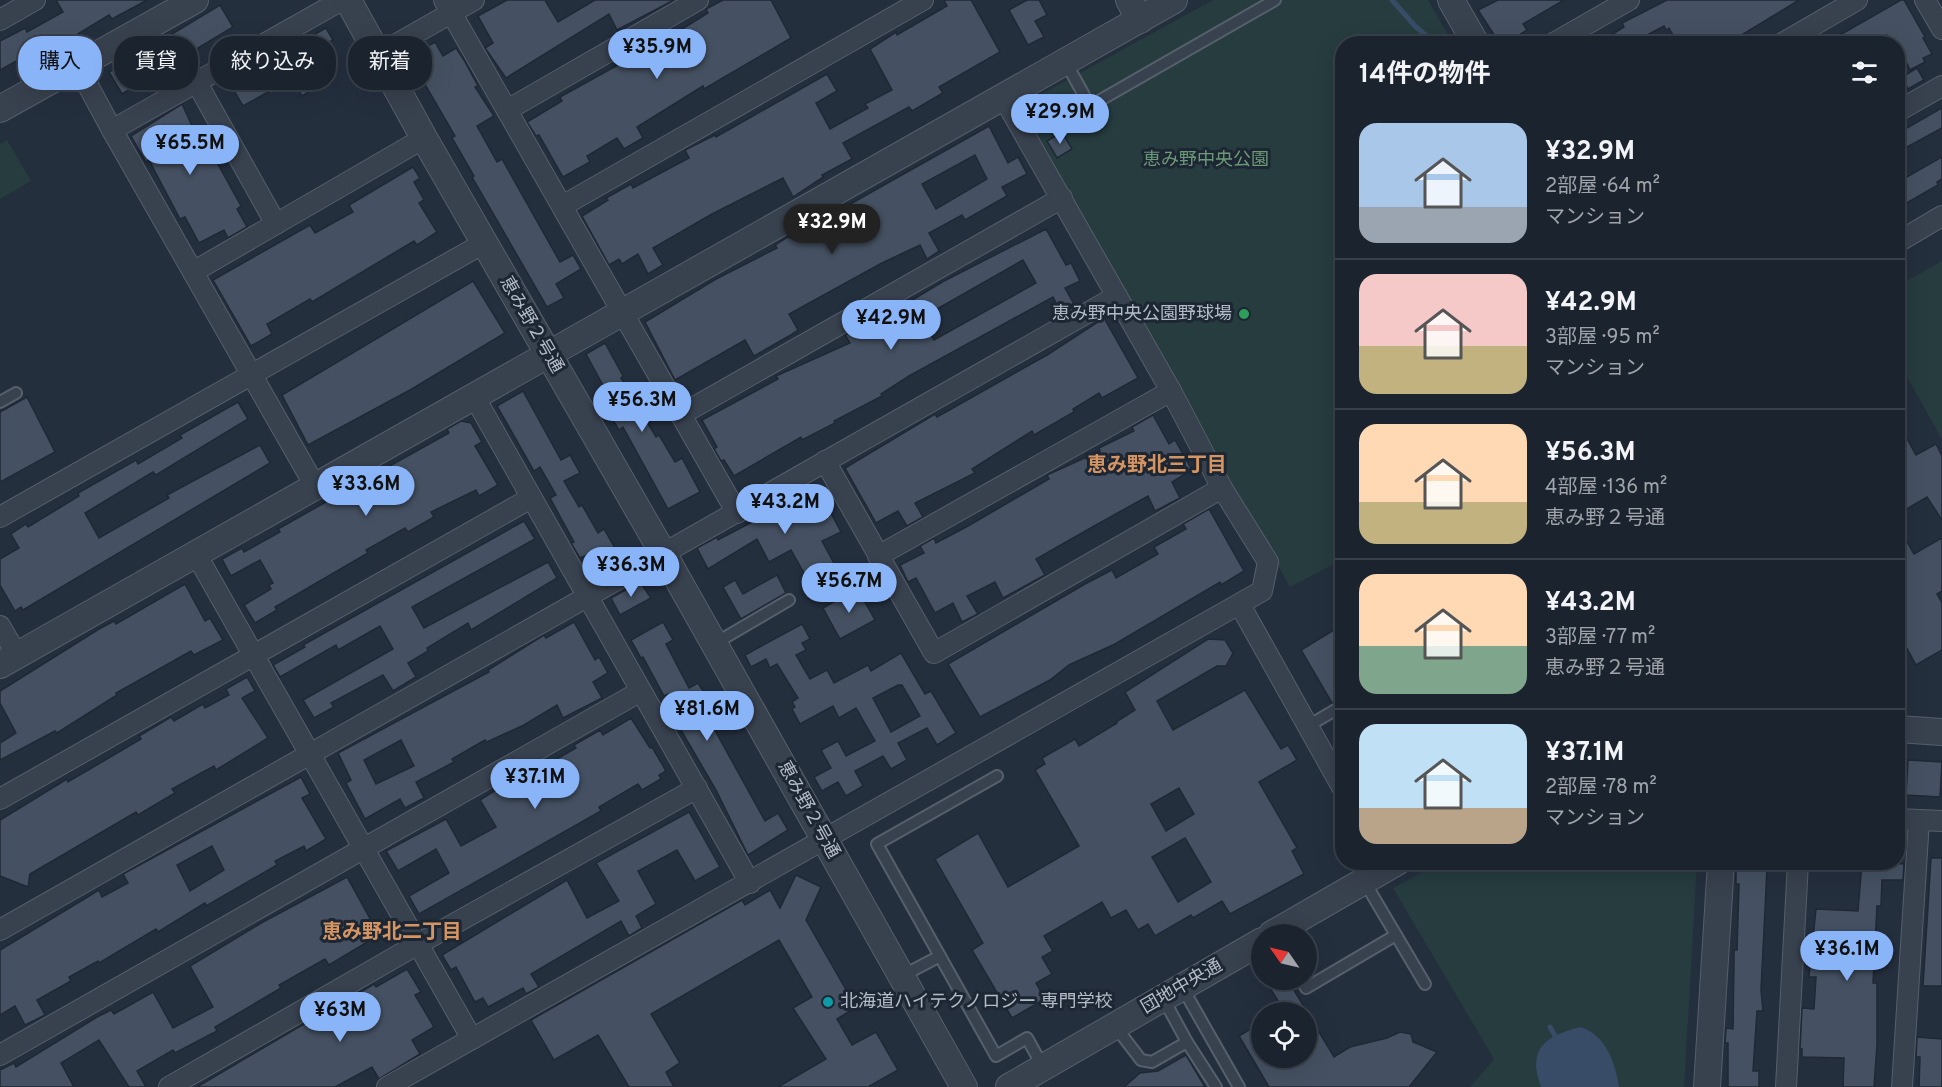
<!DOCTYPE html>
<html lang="ja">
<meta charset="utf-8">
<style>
:root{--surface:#1b232e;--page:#282f3a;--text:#f1f3f6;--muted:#a0a4aa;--line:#39404a;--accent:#8ab4f8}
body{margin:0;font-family:Overpass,"Noto Sans JP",sans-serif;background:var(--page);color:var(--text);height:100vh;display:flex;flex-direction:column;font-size:22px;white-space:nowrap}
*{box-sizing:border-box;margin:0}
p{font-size:20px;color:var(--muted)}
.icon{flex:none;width:33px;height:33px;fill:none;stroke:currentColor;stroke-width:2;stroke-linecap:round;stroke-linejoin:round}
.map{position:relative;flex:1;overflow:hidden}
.drawer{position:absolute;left:1335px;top:36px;width:570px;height:834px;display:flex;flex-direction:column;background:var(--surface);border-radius:24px;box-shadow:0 6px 24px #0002,0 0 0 2px var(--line)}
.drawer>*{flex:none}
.banner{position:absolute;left:18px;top:36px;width:570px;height:54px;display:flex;gap:12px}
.needle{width:39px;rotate:304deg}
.buttons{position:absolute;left:1251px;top:924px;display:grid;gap:12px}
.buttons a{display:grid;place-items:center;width:66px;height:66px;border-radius:50%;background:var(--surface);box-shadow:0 6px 24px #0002,0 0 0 2px var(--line);font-size:30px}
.price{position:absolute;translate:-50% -51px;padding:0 14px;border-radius:21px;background:var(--accent);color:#111;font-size:20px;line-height:39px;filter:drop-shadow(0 2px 3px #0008)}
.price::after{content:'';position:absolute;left:50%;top:36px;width:18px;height:14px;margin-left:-9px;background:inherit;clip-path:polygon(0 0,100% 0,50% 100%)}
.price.active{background:#222;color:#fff}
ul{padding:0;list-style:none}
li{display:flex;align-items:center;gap:18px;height:150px;padding:0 24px}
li+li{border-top:2px solid var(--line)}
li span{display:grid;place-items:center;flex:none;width:168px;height:120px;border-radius:18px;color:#555}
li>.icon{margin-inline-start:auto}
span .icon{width:72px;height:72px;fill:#fffc;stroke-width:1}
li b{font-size:26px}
h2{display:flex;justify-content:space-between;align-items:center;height:72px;padding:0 24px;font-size:26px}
.chip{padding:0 21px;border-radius:24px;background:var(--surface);box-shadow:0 6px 24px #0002,0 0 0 2px var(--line);font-size:21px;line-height:54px}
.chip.active{background:var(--accent);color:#111}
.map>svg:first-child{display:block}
.green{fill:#263c3f}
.water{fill:#394c67}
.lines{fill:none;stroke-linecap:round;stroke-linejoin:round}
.stream{stroke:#394c67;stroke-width:5}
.building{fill:#455162;stroke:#1f2835;stroke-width:1.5;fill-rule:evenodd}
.service-casing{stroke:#565f6c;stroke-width:14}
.minor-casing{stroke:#565f6c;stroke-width:22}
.tertiary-casing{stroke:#565f6c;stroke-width:28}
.service{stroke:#38414e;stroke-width:10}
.minor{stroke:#38414e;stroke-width:20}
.tertiary{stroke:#38414e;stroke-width:26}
.leisure-dot{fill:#2e9e5b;stroke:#1d2633;stroke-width:2}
.culture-dot{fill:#0f9aa8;stroke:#1d2633;stroke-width:2}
.labels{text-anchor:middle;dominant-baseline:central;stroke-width:6;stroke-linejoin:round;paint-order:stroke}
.park-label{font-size:18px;fill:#6b9a76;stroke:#1d2633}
.poi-label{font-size:18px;fill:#b4bcc9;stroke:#1d2633;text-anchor:end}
.street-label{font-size:18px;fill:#b4bcc9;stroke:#1d2633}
.neighbourhood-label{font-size:20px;font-weight:bold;fill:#d59563;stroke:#1d2633}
</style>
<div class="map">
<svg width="1942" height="1087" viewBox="0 0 1942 1087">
<rect width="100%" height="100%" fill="#242f3e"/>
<g class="green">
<polygon points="1213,0 1428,0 1453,43 1342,44 1342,560 1290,587 1020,106"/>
<polygon points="7,140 31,181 0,199 0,144"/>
<polygon points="1942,261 1942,439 1898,361 1898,286"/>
<polygon points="1440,863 1697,863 1684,1087 1470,1087 1494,1059 1393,888"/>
</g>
<path class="water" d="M1581 1027C1606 1036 1615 1062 1619 1087H1541C1526 1048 1547 1035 1581 1027Z"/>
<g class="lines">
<g class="stream">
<polyline points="1392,0 1415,26 1436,44"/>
<polyline points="1550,1027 1558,1041"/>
</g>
</g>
<g class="building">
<polygon points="56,0 147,0 112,19 109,15 60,45 56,39 0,70 0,41 25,28 27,32 63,12"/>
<polygon points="507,0 545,0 558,22 595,0 674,0 617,30 609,14 506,78 485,48 493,43 478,16"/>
<polygon points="723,0 771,0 791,38 704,89 703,86 637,127 643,138 624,149 617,138 587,156 590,162 563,177 539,135 536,136 527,122 562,101 560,97 674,34 708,13 706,9"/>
<polygon points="944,0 971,0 1000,52 939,87 943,93 912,111 909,107 843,143 852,159 822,175 823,177 793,197 783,178 712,214 653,248 663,265 648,274 638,254 622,264 619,259 609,265 582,216 608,200 606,198 631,184 633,188 689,158 685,150 715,135 716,137 827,74 837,91 816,103 830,129 868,108 865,104 892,90 870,49 896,32 897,35 947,6"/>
<polygon points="1027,0 1039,0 1047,15 1035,21 1044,37 1028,45 1009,10"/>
<polygon points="1498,0 1564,0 1523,24 1527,30 1505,44 1500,44 1478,10"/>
<polygon points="1667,0 1799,0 1727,44 1678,44 1669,28 1666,30 1664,26 1630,44 1597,44 1624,27 1622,23"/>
<polygon points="1901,0 1904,0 1925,37 1923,38 1932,54 1923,58 1925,62 1910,70 1898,44 1891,42 1887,35 1872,44 1824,44"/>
<polygon points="220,5 233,27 122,94 109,72"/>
<polygon points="326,28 333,40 309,55 301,42"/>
<polygon points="435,42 443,56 456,48 464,60 478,86 475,87 494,116 477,126 497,162 502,159 560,262 573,255 581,269 556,284 564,298 547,307 472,177 474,176 452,138 455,136 409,57"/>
<polygon points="320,54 333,77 302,96 288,72"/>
<polygon points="266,67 277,87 243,106 231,85"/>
<polygon points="1917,68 1924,80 1908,89 1902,77"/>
<polygon points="182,104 205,154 211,162 215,159 241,206 237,209 247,227 228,238 224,230 199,243 185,217 180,219 149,160 146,162 131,136"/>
<polygon points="1942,108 1942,128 1898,152 1898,133"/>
<path d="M989 126 1008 163 1018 157 1027 174 1002 187 1007 196 965 220 962 215 929 233 939 251 927 259 920 245 882 263 789 314 798 330 789 336 754 356 745 340 675 380 645 322 716 279 777 248 775 245 789 236 790 238ZM975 155 987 179 936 209 922 184Z"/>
<polygon points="1062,132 1072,149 1057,158 1047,141"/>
<polygon points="1942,157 1942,179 1937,182 1938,185 1898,208 1898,182"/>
<polygon points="413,167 420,178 414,182 424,200 419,203 437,232 417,245 414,241 312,302 310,299 267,324 272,334 251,346 213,280 310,225 315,233 353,212 349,205"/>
<path d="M1046 229 1066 265 1071 263 1080 281 1065 288 1074 304 1061 312 1053 297 909 376 881 394 882 396 834 421 835 423 802 440 801 437 734 476 724 460 721 461 714 449 717 447 702 420 778 379 776 376 850 343 845 335 882 314 884 317 944 281ZM1023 260 1036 283 934 340 921 318Z"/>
<polygon points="473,281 505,333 410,390 308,445 282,395"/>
<polygon points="1104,318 1138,378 1102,398 1099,393 1073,409 1074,412 1034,435 1032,431 972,469 975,473 915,503 923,517 907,526 898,511 876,523 845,468 935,414 937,417 1047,355"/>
<polygon points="605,343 623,376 621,378 656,437 659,435 675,462 682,458 700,492 668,509 623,427 619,430 603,404 611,400 586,354"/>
<polygon points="523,391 561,460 570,455 580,473 564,481 579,507 582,505 598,533 604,529 616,550 592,564 587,555 580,558 571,543 574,542 550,498 556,495 540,467 534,471 497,406"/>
<polygon points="27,397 55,452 0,482 0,412"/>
<polygon points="238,402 248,419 156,475 153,472 85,513 99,538 169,498 167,495 260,445 270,463 23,610 21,607 15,611 0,585 0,559 19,548 11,534 26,524 28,527 79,496 78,493 136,460 138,464 182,438 180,435"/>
<polygon points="1153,415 1169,444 1175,440 1192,470 1172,482 1180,498 1155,511 1148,496 1096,525 1036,559 1045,575 1003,598 995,582 967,596 978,614 962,622 953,603 935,613 916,578 908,582 900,565 924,553 920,546 934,538 936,543 968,526 1049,479 1047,475 1100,451 1099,448 1134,431 1132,427"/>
<polygon points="461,421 471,423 482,442 475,446 498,485 479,496 476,490 431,512 434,517 408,532 405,528 366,550 368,553 275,607 277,610 255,623 244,605 271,589 269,585 273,583 260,560 231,576 222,559 242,548 244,552 280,532 278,529 349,489 348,487 371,473 372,476 449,433 447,429"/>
<polygon points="1898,422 1916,455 1936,444 1942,456 1942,520 1927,497 1898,514"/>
<polygon points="816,485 841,532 822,541 836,567 809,582 791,550 769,562 757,539 708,569 697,548 717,537 718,540 756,520 754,516 769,508 770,510"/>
<polygon points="1209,509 1244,571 1221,585 1220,582 1115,644 1069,665 1050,680 980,717 948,664 1085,584 1112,570 1116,578 1158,554 1154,547 1186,529 1183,524"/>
<polygon points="524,521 535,539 412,607 424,628 548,562 557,578 471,630 468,623 427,648 428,651 408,663 416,677 393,691 383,675 331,703 334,707 314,718 303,700 393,649 380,626 338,650 336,645 280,677 273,665 305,647 303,645"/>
<polygon points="1898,526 1914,554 1942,538 1942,591 1937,594 1942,603 1942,650 1916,665 1898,632"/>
<polygon points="777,575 786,593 741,619 723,587 735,580 743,594"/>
<polygon points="640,582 651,598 620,615 611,598"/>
<polygon points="185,584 205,621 210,618 223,640 194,655 191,651 116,693 117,695 57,733 55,731 0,760 0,743 16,733 0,703 0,691 99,629 114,621 116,624"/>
<polygon points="857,588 875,620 840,639 823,608"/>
<path d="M574 622 595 660 599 657 608 673 593 682 602 698 563 718 557 705 524 725 487 742 485 740 452 759 454 762 416 782 424 798 405 808 400 799 365 819 346 783 351 780 338 753 489 672 488 670 544 635 546 638ZM401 740 414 766 376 784 364 760Z"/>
<polygon points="663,622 673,640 666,644 689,688 698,683 709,700 701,705 765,821 778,813 788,830 748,855 716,790 678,725 684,722 668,694 664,696 643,657 641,658 631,640"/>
<path d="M802 624 810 639 802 643 806 650 796 655 810 679 827 670 834 683 868 665 871 671 901 653 925 694 931 691 956 733 937 745 927 728 898 743 907 760 891 769 883 756 855 771 863 786 846 796 838 782 822 791 814 777 831 768 821 750 838 741 846 756 875 741 856 708 839 718 833 706 800 724 792 709 795 707 792 702 798 698 777 664 770 668 766 659 751 667 745 655ZM898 685H902L920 716 891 732 873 698Z"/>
<polygon points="1342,625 1342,699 1332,703 1301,650"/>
<path d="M1208 639 1225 640 1233 653 1226 666H1217L1157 701 1173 730 1245 690 1281 749 1288 745 1297 760 1259 782 1297 848 1292 851 1304 874 1230 914 1222 901 1193 918 1191 915 1155 936 1148 924 1138 930 1126 910 1111 918 1102 902 1044 936 1053 951 1042 957 1052 974 1036 983 1045 999 1012 1018 972 950 983 943 935 859 978 833 1008 887 1079 846 1035 770 1045 764 1042 758 1075 739 1079 746 1117 723 1116 722 1135 710 1125 692ZM1179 788 1194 814 1166 831 1151 804ZM1185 838 1211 882 1178 902 1152 857Z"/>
<polygon points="247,677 255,691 242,698 268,738 216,770 214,766 203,772 172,789 175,793 138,815 136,812 30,874 28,887 0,876 0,820 67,779 68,782 141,739 139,736 171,717 174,721 203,704 205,708 229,695 226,689"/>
<polygon points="631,718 650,748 652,747 666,771 659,775 661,779 642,790 638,784 599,807 601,811 419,914 409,896 449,873 436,849 398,871 386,851 446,819 461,846 496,827 480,800 499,788 501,791 576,748 574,745 600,730 603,735"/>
<polygon points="1908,760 1942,762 1940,797 1906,795"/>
<path d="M301 777 310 794 302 798 326 839 306 851 304 846 275 861 277 865 206 906 205 903 158 932 156 929 99 963 98 961 69 977 71 981 37 1000 45 1015 25 1025 15 1006 0 1015V950L99 890 102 897 128 883 123 874ZM212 846 224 870 190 891 177 865Z"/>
<polygon points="689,812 720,867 695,881 677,850 638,871 656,904 636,916 642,928 629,936 621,921 531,974 539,987 526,994 523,988 488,1007 483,998 475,1002 456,967 451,970 442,955 567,880 587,918 619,901 596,863"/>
<polygon points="1931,858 1942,858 1942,986 1923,986"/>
<polygon points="1862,862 1904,864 1903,880 1882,880 1881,906 1877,906 1873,983 1877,983 1877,1045 1874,1087 1843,1087 1844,1058 1802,1057 1802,1049 1800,1049 1802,1008 1814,1009 1816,977 1809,977 1816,909 1858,911"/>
<polygon points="1736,869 1767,869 1761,990 1763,1011 1757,1011 1753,1071 1759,1071 1759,1087 1728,1087 1728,1043 1725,1043 1726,1028 1733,1029 1734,960 1734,950 1737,950 1739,884 1736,884"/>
<polygon points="796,875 821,887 806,920 856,1007 837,1019 852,1045 876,1032 898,1070 868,1087 778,1087 826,1059 793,1008 812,997 779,940 651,1014 680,1063 666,1072 674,1087 629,1087 598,1035 554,1060 531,1020 742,900 745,905 770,890 780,908"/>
<polygon points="347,877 379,935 329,965 325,959 279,985 281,988 215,1027 217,1031 175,1053 173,1050 137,1071 146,1087 129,1087 99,1040 61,1063 74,1087 0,1087 0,1070 14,1063 16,1067 97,1017 111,1010 114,1014 153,992 173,1028 213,1007 190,966 263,922"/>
<polygon points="407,969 421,992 415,995 434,1027 412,1040 420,1054 379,1079 372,1067 335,1087 197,1087 309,1021 311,1025 351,1003 349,999 374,984 376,987"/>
<polygon points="1265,980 1288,980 1334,1057 1350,1047 1387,1038 1400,1032 1411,1034 1413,1042 1437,1052 1409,1087 1269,1087 1239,1036 1262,1022 1262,1058 1306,1058 1306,1012 1285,1012"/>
<polygon points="1917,1037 1942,1039 1942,1087 1919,1087 1920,1057 1916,1057"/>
<polygon points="1186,1055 1205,1087 1124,1087 1140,1073 1158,1071"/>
</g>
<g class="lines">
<g class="service-casing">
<g id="service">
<polyline points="1065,61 1090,106 1275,0"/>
<polyline points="0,402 16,393"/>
<polyline points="714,644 789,600"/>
<polyline points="1308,726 1342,706"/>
<polyline points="997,776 877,844 996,1056 1027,1038 1043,1067"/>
<polyline points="1396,935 1425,984"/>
<polyline points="902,976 940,956"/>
<polyline points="1302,980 1306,988 1396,935 1364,881"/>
<polyline points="1182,987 1239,1087"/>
<polyline points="1115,1026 1141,1060 1152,1062 1187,1042 1163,998"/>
<polyline points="1187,1042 1216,1087"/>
</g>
</g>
<g class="minor-casing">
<g id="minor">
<polyline points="444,0 737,513"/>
<polyline points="1925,0 1942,29"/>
<polyline points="0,20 35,0"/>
<polyline points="1552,44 1629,0"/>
<polyline points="1781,44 1857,0"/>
<polyline points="379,54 474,0"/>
<polyline points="77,65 112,130 315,486"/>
<polyline points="197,83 276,224"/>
<polyline points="509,109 698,0"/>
<polyline points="1898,111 1942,86"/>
<polyline points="112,130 342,0"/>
<polyline points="564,205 923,0"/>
<polyline points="1898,242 1942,216"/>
<polyline points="193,272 424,138"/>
<polyline points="474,396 750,883"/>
<polyline points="682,414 1062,198"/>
<polyline points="825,461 934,653 1222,488"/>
<polyline points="0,517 484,243"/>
<polyline points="196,554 472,1039"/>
<polyline points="878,556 1171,391"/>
<polyline points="1240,605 1342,787"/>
<polyline points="0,626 17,655"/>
<polyline points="0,799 531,498"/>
<polyline points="1898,819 1942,821"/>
<polyline points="0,930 1117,296"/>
<polyline points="0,1055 641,691"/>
<polyline points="169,1087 418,944 697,788"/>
<polyline points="387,1087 1262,591 1268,562 1222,488 1171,391 1002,95"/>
<polyline points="1786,1087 1798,862"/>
<polyline points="1902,1087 1919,820"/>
</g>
</g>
<g class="tertiary-casing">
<g id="tertiary">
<polyline points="348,0 424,138 663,553 964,1087"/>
<polyline points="1129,0 1140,20"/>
<polyline points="1451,0 1476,44"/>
<polyline points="0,109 195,0"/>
<polyline points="0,665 1174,0"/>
<polyline points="1898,729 1942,732"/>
<polyline points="1272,934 1397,862"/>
<polyline points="1009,1087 1262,941"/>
<polyline points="1707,1087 1721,862"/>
</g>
</g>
<use href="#service" class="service"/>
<use href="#minor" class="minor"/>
<use href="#tertiary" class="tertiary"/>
</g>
<circle class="leisure-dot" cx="1244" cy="314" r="6"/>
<circle class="culture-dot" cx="828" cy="1002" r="6"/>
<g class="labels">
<g class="park-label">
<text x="1206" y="160">恵み野中央公園</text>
</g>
<g class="poi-label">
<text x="1232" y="314">恵み野中央公園野球場</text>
<text x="840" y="1002" text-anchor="start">北海道ハイテクノロジー 専門学校</text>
</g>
<g class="street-label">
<text transform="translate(531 325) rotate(60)">恵み野２号通</text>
<text transform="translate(808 810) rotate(61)">恵み野２号通</text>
<text transform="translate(1182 987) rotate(-30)">団地中央通</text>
</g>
<g class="neighbourhood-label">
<text x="1157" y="466">恵み野北三丁目</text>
<text x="392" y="933">恵み野北二丁目</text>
</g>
</g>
</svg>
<div class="buttons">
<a><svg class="needle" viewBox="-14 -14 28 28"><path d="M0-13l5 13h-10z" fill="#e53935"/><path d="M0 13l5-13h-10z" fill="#a0a4aa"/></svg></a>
<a><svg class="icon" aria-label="locate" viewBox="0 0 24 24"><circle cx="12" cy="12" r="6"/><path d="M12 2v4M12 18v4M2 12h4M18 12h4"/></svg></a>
</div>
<b class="price" style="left:657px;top:80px">¥35.9M</b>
<b class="price" style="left:1060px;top:145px">¥29.9M</b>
<b class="price" style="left:190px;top:176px">¥65.5M</b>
<b class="price active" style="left:832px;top:255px">¥32.9M</b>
<b class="price" style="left:891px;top:351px">¥42.9M</b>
<b class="price" style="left:642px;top:433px">¥56.3M</b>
<b class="price" style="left:366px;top:517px">¥33.6M</b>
<b class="price" style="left:785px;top:535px">¥43.2M</b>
<b class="price" style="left:631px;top:598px">¥36.3M</b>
<b class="price" style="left:849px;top:614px">¥56.7M</b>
<b class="price" style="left:707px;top:742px">¥81.6M</b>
<b class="price" style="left:535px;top:810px">¥37.1M</b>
<b class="price" style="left:1847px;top:982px">¥36.1M</b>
<b class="price" style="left:340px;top:1043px">¥63M</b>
<div class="banner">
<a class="chip active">購入</a>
<a class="chip">賃貸</a>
<a class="chip">絞り込み</a>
<a class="chip">新着</a>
</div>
<section class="drawer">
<h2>14件の物件<svg class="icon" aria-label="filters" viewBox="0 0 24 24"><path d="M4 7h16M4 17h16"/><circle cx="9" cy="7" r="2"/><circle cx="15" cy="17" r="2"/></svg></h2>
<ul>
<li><span style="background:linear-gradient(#a9c7e8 70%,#9aa5b1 0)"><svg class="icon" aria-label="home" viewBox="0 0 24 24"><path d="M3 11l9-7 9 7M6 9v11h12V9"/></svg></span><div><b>¥32.9M</b><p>2部屋 · 64 m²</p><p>マンション</p></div></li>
<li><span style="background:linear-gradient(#f6c9c9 60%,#c2b280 0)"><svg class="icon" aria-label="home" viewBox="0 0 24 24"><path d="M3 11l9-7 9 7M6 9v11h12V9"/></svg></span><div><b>¥42.9M</b><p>3部屋 · 95 m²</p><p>マンション</p></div></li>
<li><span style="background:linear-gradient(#ffd9b3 65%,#c2b280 0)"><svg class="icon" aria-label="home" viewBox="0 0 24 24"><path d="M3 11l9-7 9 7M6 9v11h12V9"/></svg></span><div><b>¥56.3M</b><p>4部屋 · 136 m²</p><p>恵み野２号通</p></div></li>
<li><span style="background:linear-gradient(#ffd9b3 60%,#7fa58c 0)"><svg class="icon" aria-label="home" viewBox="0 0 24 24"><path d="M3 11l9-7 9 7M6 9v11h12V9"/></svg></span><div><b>¥43.2M</b><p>3部屋 · 77 m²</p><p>恵み野２号通</p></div></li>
<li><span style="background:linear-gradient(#bfe0f5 70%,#b9a48a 0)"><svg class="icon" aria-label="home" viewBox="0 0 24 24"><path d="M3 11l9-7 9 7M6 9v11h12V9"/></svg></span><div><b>¥37.1M</b><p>2部屋 · 78 m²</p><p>マンション</p></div></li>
</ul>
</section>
</div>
